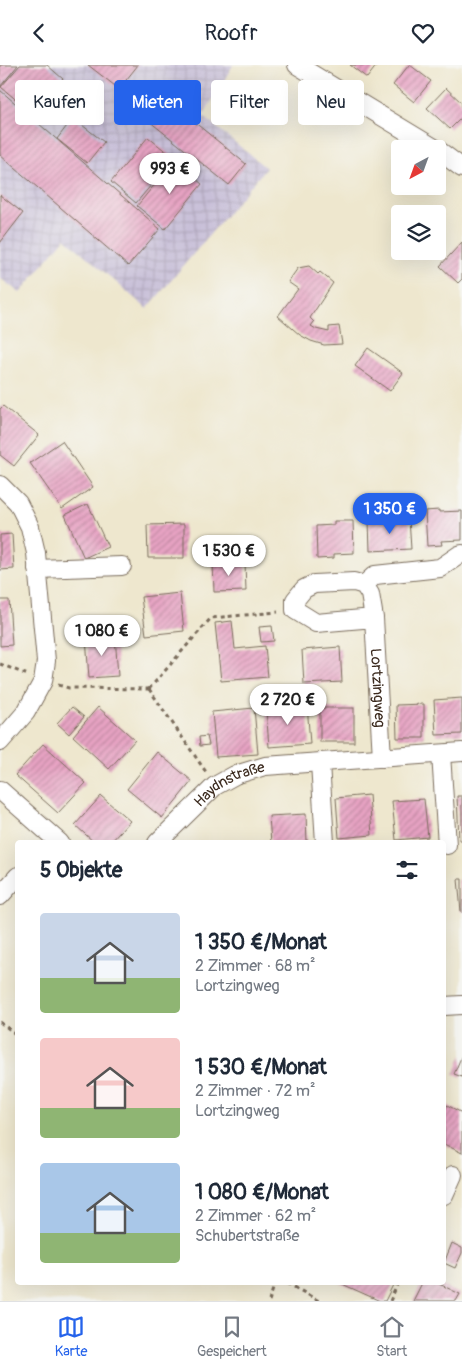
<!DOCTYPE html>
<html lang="de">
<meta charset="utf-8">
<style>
:root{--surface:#fff;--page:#f6f6f7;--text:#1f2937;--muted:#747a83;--line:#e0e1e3;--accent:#2563eb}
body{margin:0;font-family:Pangolin,sans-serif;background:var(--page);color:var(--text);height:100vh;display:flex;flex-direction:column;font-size:19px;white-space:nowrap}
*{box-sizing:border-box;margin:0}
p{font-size:16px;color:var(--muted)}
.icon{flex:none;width:28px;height:28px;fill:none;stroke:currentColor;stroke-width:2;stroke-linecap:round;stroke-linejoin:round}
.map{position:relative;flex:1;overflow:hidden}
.drawer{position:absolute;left:15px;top:775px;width:431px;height:445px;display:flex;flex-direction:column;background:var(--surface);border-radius:5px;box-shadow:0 5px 20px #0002}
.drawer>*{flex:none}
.hud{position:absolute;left:15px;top:15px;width:432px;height:45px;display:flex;gap:10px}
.needle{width:32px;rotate:221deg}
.buttons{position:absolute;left:391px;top:75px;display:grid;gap:10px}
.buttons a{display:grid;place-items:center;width:55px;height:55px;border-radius:5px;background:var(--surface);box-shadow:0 5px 20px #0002;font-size:25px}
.price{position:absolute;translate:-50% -42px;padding:0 11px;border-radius:18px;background:#fff;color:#222;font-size:16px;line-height:32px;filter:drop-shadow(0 1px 2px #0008)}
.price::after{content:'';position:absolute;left:50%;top:30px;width:15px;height:11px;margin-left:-8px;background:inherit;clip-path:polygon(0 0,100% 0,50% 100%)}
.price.on{background:var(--accent);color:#fff}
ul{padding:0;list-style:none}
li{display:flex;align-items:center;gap:15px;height:125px;padding:0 25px}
li span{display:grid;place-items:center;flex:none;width:140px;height:100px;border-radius:5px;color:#555}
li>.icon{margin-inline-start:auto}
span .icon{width:60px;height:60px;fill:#fffc;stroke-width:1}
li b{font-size:21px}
h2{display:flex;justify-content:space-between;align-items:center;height:60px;padding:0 25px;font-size:21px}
.tag{padding:0 18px;border-radius:5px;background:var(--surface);box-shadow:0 5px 20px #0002;font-size:18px;line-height:45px}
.tag.on{background:var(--accent);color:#fff}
header{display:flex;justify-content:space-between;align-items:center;height:65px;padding:0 25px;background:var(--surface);font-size:22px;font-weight:600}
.tabs{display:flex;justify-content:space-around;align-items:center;height:70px;border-top:1px solid var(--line);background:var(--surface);font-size:14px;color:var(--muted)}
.tabs a{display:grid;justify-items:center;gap:2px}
.tabs .on{color:var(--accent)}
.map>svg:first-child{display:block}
.industrial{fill:url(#industrial-grid)}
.building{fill:url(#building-hatch)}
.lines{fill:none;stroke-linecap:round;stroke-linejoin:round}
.minor-casing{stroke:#7a6c5c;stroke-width:20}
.path{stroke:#7a6c5c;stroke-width:3;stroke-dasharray:4 4;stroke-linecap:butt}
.minor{stroke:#fff;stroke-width:18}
.labels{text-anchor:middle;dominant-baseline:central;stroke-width:5;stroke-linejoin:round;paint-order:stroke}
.street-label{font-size:15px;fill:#3b2a1e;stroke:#f6f6f2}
</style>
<header><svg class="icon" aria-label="back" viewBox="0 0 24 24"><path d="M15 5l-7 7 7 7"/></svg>Roofr<svg class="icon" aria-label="heart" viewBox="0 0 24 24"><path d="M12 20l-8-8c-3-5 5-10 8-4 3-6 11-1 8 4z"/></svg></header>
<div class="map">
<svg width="462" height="1236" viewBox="0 0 462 1236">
<defs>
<pattern id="industrial-grid" width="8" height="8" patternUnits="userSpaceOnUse" patternTransform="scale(1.25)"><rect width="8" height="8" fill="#c8bfd8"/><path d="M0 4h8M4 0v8" fill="none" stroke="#ada4b9"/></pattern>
<pattern id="building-hatch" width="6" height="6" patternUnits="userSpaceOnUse" patternTransform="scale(1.25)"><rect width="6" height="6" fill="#e7a3c3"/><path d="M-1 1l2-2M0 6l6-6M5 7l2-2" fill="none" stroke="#bc859e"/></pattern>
</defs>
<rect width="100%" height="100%" fill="#f6f6f2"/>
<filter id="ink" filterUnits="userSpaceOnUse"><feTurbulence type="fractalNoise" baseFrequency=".02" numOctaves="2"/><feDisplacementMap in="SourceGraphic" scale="10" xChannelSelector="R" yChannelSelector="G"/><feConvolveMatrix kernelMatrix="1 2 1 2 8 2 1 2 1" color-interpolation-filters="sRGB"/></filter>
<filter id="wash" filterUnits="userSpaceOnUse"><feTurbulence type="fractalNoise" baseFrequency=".0096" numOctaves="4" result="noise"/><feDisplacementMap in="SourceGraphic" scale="20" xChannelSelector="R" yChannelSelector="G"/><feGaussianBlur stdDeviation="1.12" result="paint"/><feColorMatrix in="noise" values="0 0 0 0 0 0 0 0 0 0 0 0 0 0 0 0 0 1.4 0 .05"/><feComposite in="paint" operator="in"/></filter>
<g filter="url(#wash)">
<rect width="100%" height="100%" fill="#eee7ce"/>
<polygon class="industrial" points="0,0 233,0 203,51 266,103 147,244 65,173 20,228 0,213"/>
<g id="blocks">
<g class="building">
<polygon points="0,0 18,0 0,22"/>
<polygon points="20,0 47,0 63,14 33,49 1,22"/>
<polygon points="88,0 138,0 119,24"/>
<polygon points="350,0 377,0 367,13"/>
<polygon points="409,0 410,0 431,16 414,37 393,20"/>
<polygon points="151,22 246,99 229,120 134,44"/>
<polygon points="446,23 462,38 462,52 450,64 427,43"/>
<polygon points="0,25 160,164 128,201 0,90"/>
<polygon points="73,53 104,77 87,98 57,74"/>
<polygon points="148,72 174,93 136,138 111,117"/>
<polygon points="174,96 202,119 165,164 137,141"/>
<polygon points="0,130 23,148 0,178"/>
<polygon points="462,177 462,214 458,218 440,201"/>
<polygon points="309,201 318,209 320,207 333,218 310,253 314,257 311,261 316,264 329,267 329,262 339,261 342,279 324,280 311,276 300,270 278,251 298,224 288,217 298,203"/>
<polygon points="368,283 403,308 390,326 355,301"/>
<polygon points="3,341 39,370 14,401 0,390 0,344"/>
<polygon points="62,376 93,422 62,444 30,398"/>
<polygon points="88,439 108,482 84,493 65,450"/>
<polygon points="439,445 439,447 462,446 462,475 441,476 442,480 427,481 425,446"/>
<polygon points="409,454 411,484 370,486 369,456"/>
<polygon points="334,456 353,456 354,488 334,489 334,493 317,494 316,461 334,460"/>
<polygon points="184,459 184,493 148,493 147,460"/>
<polygon points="12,469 14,504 0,505 0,470"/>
<polygon points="213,498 245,498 246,526 214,527"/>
<polygon points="180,528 184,566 146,570 141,532"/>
<polygon points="0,535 9,535 12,580 0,581"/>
<polygon points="232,556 235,584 265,581 268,612 221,616 215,558"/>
<polygon points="272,561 274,576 261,577 259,562"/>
<polygon points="115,571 118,611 89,613 86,573"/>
<polygon points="340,582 342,617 304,619 302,585"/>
<polygon points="462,633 462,669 436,670 434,635"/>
<polygon points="307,639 310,679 269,682 266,643"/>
<polygon points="424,639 424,673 397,673 396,640"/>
<polygon points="72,642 84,652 69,669 57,658"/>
<polygon points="98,642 135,675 109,704 73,671"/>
<polygon points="254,643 258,689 216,692 212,647"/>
<rect x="320" y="643" width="34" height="34"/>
<polygon points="207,671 209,680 200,681 199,672"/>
<polygon points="43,679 86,718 58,748 15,710"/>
<polygon points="157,687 192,716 162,753 127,724"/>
<polygon points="369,730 372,770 339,773 336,733"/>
<polygon points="101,731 130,756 110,778 95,778 75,760"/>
<polygon points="457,731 462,731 462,775 459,775"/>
<polygon points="424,734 428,772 396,775 392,736"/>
<polygon points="306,749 307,778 271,778 269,751"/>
<polygon points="458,814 462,814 462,847 461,847"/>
<polygon points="462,990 462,1012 454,1009"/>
<polygon points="447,1040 462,1048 462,1088 444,1079 444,1048"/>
<polygon points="452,1178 462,1183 462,1188 455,1203 444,1198"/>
<polygon points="340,1218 394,1218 385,1236 380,1236"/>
<polygon points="422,1218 437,1218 460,1229 456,1236 413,1236"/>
</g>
</g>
</g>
<g filter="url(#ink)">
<use href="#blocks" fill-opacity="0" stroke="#7a6c5c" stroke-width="1"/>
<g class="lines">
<g class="minor-casing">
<g id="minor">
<polyline points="297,0 436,84"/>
<polyline points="438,85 462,103"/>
<polyline points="0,420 18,438 30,462 36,488 46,596 43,616 26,647 0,677"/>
<polyline points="37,504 122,501"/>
<polyline points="364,520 375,510 440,503 459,490 462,489"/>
<path id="s1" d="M374 553 316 558 295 545V535L304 524 314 519 354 517 364 520 370 529 374 553 382 693"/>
<polyline points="441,689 447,780"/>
<polyline points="320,698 325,778"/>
<polyline points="0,725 60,778"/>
<path id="s2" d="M157 778 215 721 235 710 265 701 462 687"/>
<polyline points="0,831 18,811"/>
<polyline points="444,941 462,940"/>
<polyline points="444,1130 453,1110"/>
</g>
</g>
<g class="path">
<polyline points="0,599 28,610"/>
<polyline points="58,620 69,623 149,624"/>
<polyline points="149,624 211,553 278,547"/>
<polyline points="149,624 206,707"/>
<polyline points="0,957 18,971"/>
<polyline points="287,1218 319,1236"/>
<polyline points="269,1236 275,1218"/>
<polyline points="390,1236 398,1218"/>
</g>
<use href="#minor" class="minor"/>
</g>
</g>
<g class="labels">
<g class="street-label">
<text stroke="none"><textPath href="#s1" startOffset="274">Lortzingweg</textPath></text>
<text stroke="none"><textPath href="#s2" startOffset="95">Haydnstraße</textPath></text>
</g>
</g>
</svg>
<div class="buttons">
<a><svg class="needle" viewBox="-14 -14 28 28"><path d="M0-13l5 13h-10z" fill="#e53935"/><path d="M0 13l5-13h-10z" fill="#747a83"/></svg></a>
<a><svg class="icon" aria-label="layers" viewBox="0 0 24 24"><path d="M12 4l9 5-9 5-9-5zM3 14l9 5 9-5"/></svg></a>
</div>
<b class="price" style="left:170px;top:130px">993 €</b>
<b class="price on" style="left:390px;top:470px">1 350 €</b>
<b class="price" style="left:229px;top:512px">1 530 €</b>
<b class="price" style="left:102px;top:592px">1 080 €</b>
<b class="price" style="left:288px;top:661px">2 720 €</b>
<div class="hud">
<a class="tag">Kaufen</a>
<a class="tag on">Mieten</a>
<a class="tag">Filter</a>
<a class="tag">Neu</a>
</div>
<section class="drawer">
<h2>5 Objekte<svg class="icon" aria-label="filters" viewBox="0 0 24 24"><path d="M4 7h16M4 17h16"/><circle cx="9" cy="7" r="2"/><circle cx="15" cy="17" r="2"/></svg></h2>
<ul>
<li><span style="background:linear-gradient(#c9d6e8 65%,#8fb573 0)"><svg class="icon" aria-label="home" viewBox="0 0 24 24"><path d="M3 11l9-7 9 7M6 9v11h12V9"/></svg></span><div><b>1 350 €/Monat</b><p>2 Zimmer · 68 m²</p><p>Lortzingweg</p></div></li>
<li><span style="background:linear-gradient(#f6c9c9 70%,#8fb573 0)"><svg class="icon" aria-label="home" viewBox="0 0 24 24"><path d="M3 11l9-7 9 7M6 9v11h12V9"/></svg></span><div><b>1 530 €/Monat</b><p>2 Zimmer · 72 m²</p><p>Lortzingweg</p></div></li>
<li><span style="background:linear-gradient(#a9c7e8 70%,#8fb573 0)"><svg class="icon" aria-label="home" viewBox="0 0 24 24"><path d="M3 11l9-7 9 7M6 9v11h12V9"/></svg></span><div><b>1 080 €/Monat</b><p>2 Zimmer · 62 m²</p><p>Schubertstraße</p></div></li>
</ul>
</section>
</div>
<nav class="tabs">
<a class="on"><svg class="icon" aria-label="map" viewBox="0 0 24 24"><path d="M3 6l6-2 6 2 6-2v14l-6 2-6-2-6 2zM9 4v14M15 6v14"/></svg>Karte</a>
<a><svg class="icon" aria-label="saved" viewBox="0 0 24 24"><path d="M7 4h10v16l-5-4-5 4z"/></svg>Gespeichert</a>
<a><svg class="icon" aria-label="home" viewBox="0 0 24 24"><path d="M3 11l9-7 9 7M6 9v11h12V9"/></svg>Start</a>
</nav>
